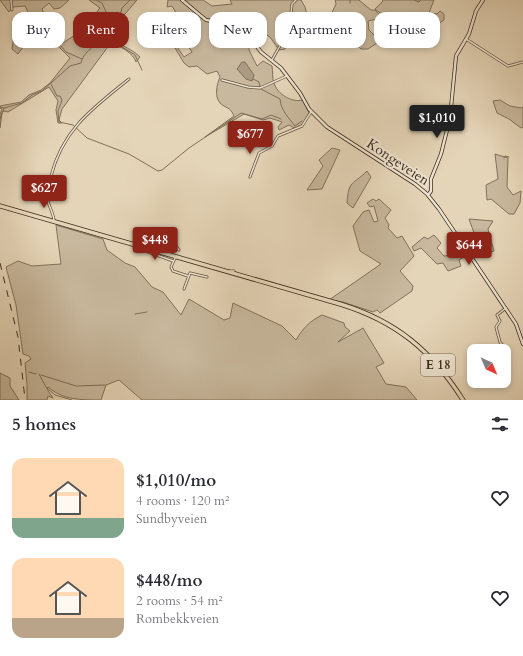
<!DOCTYPE html>
<meta charset="utf-8">
<style>
:root{--surface:#fff;--page:#f7f7f7;--text:#2b2b33;--muted:#7c7c81;--accent:#8f2418}
body{margin:0;font-family:Cardo,serif;background:var(--page);color:var(--text);height:100vh;display:flex;flex-direction:column;font-size:15px;white-space:nowrap}
*{box-sizing:border-box;margin:0}
p{font-size:13px;color:var(--muted)}
.icon{flex:none;width:22px;height:22px;fill:none;stroke:currentColor;stroke-width:2;stroke-linecap:round;stroke-linejoin:round}
.map{position:relative;height:400px;overflow:hidden}
.drawer{display:flex;flex-direction:column;background:var(--surface);flex:1}
.drawer>*{flex:none}
.hud{position:absolute;left:12px;top:12px;width:499px;height:36px;display:flex;gap:8px}
.needle{width:26px;rotate:136deg}
.buttons{position:absolute;left:467px;top:344px;display:grid;gap:8px}
.buttons a{display:grid;place-items:center;width:44px;height:44px;border-radius:8px;background:var(--surface);box-shadow:0 2px 6px #0003;font-size:20px}
.price{position:absolute;translate:-50% -34px;padding:0 9px;border-radius:4px;background:var(--accent);color:#fff;font-size:13px;line-height:26px;filter:drop-shadow(0 1px 2px #0008)}
.price::after{content:'';position:absolute;left:50%;top:24px;width:12px;height:9px;margin-left:-6px;background:inherit;clip-path:polygon(0 0,100% 0,50% 100%)}
.price.active{background:#222;color:#fff}
ul{padding:0;list-style:none}
li{display:flex;align-items:center;gap:12px;height:100px;padding:0 12px}
li span{display:grid;place-items:center;flex:none;width:112px;height:80px;border-radius:12px;color:#555}
li>.icon{margin-inline-start:auto}
span .icon{width:48px;height:48px;fill:#fffc;stroke-width:1}
li b{font-size:17px}
h2{display:flex;justify-content:space-between;align-items:center;height:48px;padding:0 12px;font-size:17px}
.chip{padding:0 14px;border-radius:12px;background:var(--surface);box-shadow:0 2px 6px #0003;font-size:14px;line-height:36px}
.chip.active{background:var(--accent);color:#fff}
.map>svg:first-child{display:block}
.green{fill:#c8b89d;stroke:#82725c}
.water{fill:#ac9b83;stroke:#806e59}
.lines{fill:none;stroke-linecap:round;stroke-linejoin:round}
.stream{stroke:#806e59;stroke-width:1}
.minor-casing{stroke:#675642;stroke-width:3}
.secondary-casing{stroke:#3d2b1b;stroke-width:4}
.trunk-casing{stroke:#3d2b1b;stroke-width:5}
.minor{stroke:#eee4d1;stroke-width:1.5}
.secondary{stroke:#eee4d1;stroke-width:2.5}
.trunk{stroke:#e5d5b8;stroke-width:3.5}
.rail{stroke:#3d2b1b;stroke-width:1;stroke-dasharray:7 7;stroke-linecap:butt}
.labels{text-anchor:middle;dominant-baseline:central;stroke-width:4;stroke-linejoin:round;paint-order:stroke}
.shield{fill:#eee4d1;stroke:#726252;stroke-width:1}
.shield-label{font-size:13px;font-weight:bold;fill:#3d2b1b}
.street-label{font-size:14px;fill:#3d2b1b;stroke:#eee4d1}
</style>
<div class="map">
<svg width="523" height="400" viewBox="0 0 523 400">
<rect width="100%" height="100%" fill="#e5d5b8"/>
<filter id="stains"><feTurbulence type="fractalNoise" baseFrequency=".005" numOctaves="4"/><feColorMatrix values="0 0 0 0 .2 0 0 0 0 .09 0 0 0 0 .02 0 0 0 .5 -.17"/></filter>
<radialGradient id="worn" r=".72"><stop offset=".6" stop-color="#630" stop-opacity="0"/><stop offset="1" stop-color="#630" stop-opacity=".3"/></radialGradient>
<g class="green">
<path d="M0 0H69L60 8 54 9 49 3 42 9 54 37 60 45 93 23 98 27 105 24 106 18 97 16 96 13 100 8 89 0H137L119 21 117 19 108 27C115 48 127 44 140 57L136 62C134 54 119 44 110 44L62 109 59 120 62 123H58L56 110 58 101 49 87 8 112 4 111 2 113 0 128V114L2 109 0 108V106L21 102 29 95 41 90 50 83 70 58 49 37 42 41 29 39 18 54 12 49 16 22H22L29 14 25 6 13 7 9 12Z"/>
<path d="M168 0H203L212 6 232 4 230 0H301L305 7 307 15 305 22 308 28 305 44 289 47 292 43 295 44V40L289 41 282 37 281 46H286L285 49 279 50 270 37 255 28 254 31 263 40 259 42 254 39 249 45V50L257 66 263 61 272 66C273 72 272 78 274 83 277 94 292 103 303 100L309 113 302 125 296 129 289 125 279 130 278 127 282 122 270 118 263 120 244 114 205 137 234 116C230 106 226 109 220 103 214 96 217 84 220 77L217 71 207 74 197 66 189 67 184 63 175 48 177 47 184 57 192 52 185 42 169 32 167 27 173 25 180 29 183 27 191 33 193 30 178 16 172 6 167 7Z"/>
<polygon points="335,0 359,0 371,10 375,10 388,25 387,29 377,19 368,21 369,30 380,41 368,49 361,49 340,30 333,32 323,25 324,22 329,19 336,4"/>
<polygon points="382,0 434,0 429,13 437,14 440,11 444,14 444,20 432,28 409,14 405,20 397,26 375,9 383,1"/>
<polygon points="500,100 510,106 521,108 523,107 523,127 521,128 509,119 497,113 493,101"/>
<polygon points="332,148 340,150 322,189 307,190 323,166 319,160"/>
<polygon points="495,154 508,158 507,187 513,195 521,191 520,203 514,214 509,214 491,199 487,200 486,185 498,179"/>
<path d="M367 171 371 177 353 208 347 203C349 179 352 186 367 171Z"/>
<polygon points="373,199 376,201 379,199 391,210 385,218 389,225 388,228 397,238 402,236 414,256 400,271 413,286 412,291 380,313 377,310 373,312 343,302 329,300 381,264 360,251 353,226 363,212 369,210 374,222 378,221 374,206 370,207 367,203"/>
<polygon points="469,219 493,221 488,229 494,251 482,255"/>
<path d="M56 225 103 239 107 250 125 263 135 267 152 287 163 292 181 315 189 299 224 320 230 318 233 303 282 326 296 340C303 328 310 321 322 315L344 323 345 327 350 331 338 342 363 328 384 363 376 367 386 384 406 387 417 400H142L119 380 106 385 101 400C81 400 63 400 48 387L47 389 53 398 48 396 47 400H27V384L25 363 31 359 29 356 23 354 16 305 6 267 18 261 32 266 61 264Z"/>
<polygon points="434,235 441,243 437,248 444,256 462,254 464,257 459,260 461,266 448,271 443,263 437,264 421,248 414,251 412,247 424,237 428,239"/>
<polygon points="0,373 10,378 10,386 19,400 0,400"/>
</g>
<polygon class="water" points="242,62 245,62 254,75 252,81 246,79 237,69"/>
<g class="lines">
<g class="stream">
<polyline points="96,0 102,3 106,12 112,15"/>
<polyline points="350,0 350,3"/>
<polyline points="414,0 419,2 421,0"/>
<polyline points="106,32 111,40 135,55 142,70"/>
<polyline points="53,37 66,52 82,59"/>
<polyline points="253,79 259,82 260,87"/>
<polyline points="51,84 57,96 60,96 62,100 58,111 59,122 73,125 87,138 129,154 158,171 162,170 189,148 241,113 262,119 271,115 281,119"/>
<path d="M261 89 280 99C281 111 289 118 295 126L302 121"/>
<polyline points="0,107 4,108"/>
<path d="M0 119 4 108 22 103 32 95 42 91 70 66 81 63C83 52 93 49 99 39L98 37 105 31 109 24 113 22V15L117 14 120 16 122 8 130 0"/>
<polyline points="504,158 505,156 509,157"/>
<polyline points="135,314 147,312"/>
<polyline points="29,372 36,374"/>
<polyline points="39,374 46,387 55,395 72,400"/>
<polyline points="41,375 76,386 105,385"/>
</g>
<g class="minor-casing">
<g id="minor">
<polyline points="11,0 12,10"/>
<polyline points="466,39 508,66 523,62"/>
<polyline points="272,60 282,42 282,19 291,13 292,4 296,0"/>
<polyline points="222,80 248,87 260,88 287,76"/>
<polyline points="250,177 259,153 272,146 278,136 302,126 311,112"/>
<path d="M54 220C53 212 48 205 47 197 46 190 50 182 51 176 63 129 93 108 129 79"/>
<polyline points="171,245 174,236"/>
<polyline points="140,249 173,261"/>
<polyline points="162,252 171,245 175,245 179,250"/>
<polyline points="175,258 171,267 173,271 188,276"/>
<polyline points="228,271 234,271"/>
<polyline points="184,289 190,273 207,277"/>
<polyline points="505,348 500,342 496,327 500,321 497,315 506,308"/>
</g>
</g>
<g class="secondary-casing">
<g id="secondary">
<polyline points="182,0 206,20 229,24 252,40 261,52 281,68 300,93 309,109 327,127 415,184 427,194 439,209 516,324 523,344"/>
<polyline points="428,195 431,191 431,179 441,154 450,118 456,56 469,34 476,11 483,0"/>
</g>
</g>
<g class="trunk-casing">
<path id="trunk" d="M0 206 340 304C396 321 432 351 463 400"/>
</g>
<use href="#minor" class="minor"/>
<use href="#secondary" class="secondary"/>
<use href="#trunk" class="trunk"/>
<polyline class="rail" points="0,263 18,337 25,399"/>
</g>
<g class="labels">
<rect class="shield" x="421" y="354" width="34" height="22" rx="3"/>
<g class="shield-label">
<text x="438" y="365">E 18</text>
</g>
<g class="street-label">
<text transform="translate(398 162) rotate(34)">Kongeveien</text>
</g>
</g>
<rect width="100%" height="100%" filter="url(#stains)"/>
<rect width="100%" height="100%" fill="url(#worn)"/>
</svg>
<div class="buttons">
<a><svg class="needle" viewBox="-14 -14 28 28"><path d="M0-13l5 13h-10z" fill="#e53935"/><path d="M0 13l5-13h-10z" fill="#7c7c81"/></svg></a>
</div>
<b class="price active" style="left:437px;top:139px">$1,010</b>
<b class="price" style="left:250px;top:155px">$677</b>
<b class="price" style="left:44px;top:209px">$627</b>
<b class="price" style="left:155px;top:261px">$448</b>
<b class="price" style="left:469px;top:266px">$644</b>
<div class="hud">
<a class="chip">Buy</a>
<a class="chip active">Rent</a>
<a class="chip">Filters</a>
<a class="chip">New</a>
<a class="chip">Apartment</a>
<a class="chip">House</a>
</div>
</div>
<section class="drawer">
<h2>5 homes<svg class="icon" aria-label="filters" viewBox="0 0 24 24"><path d="M4 7h16M4 17h16"/><circle cx="9" cy="7" r="2"/><circle cx="15" cy="17" r="2"/></svg></h2>
<ul>
<li><span style="background:linear-gradient(#ffd9b3 75%,#7fa58c 0)"><svg class="icon" aria-label="home" viewBox="0 0 24 24"><path d="M3 11l9-7 9 7M6 9v11h12V9"/></svg></span><div><b>$1,010/mo</b><p>4 rooms · 120 m²</p><p>Sundbyveien</p></div><svg class="icon" aria-label="heart" viewBox="0 0 24 24"><path d="M12 20l-8-8c-3-5 5-10 8-4 3-6 11-1 8 4z"/></svg></li>
<li><span style="background:linear-gradient(#ffd9b3 75%,#b9a48a 0)"><svg class="icon" aria-label="home" viewBox="0 0 24 24"><path d="M3 11l9-7 9 7M6 9v11h12V9"/></svg></span><div><b>$448/mo</b><p>2 rooms · 54 m²</p><p>Rombekkveien</p></div><svg class="icon" aria-label="heart" viewBox="0 0 24 24"><path d="M12 20l-8-8c-3-5 5-10 8-4 3-6 11-1 8 4z"/></svg></li>
</ul>
</section>
